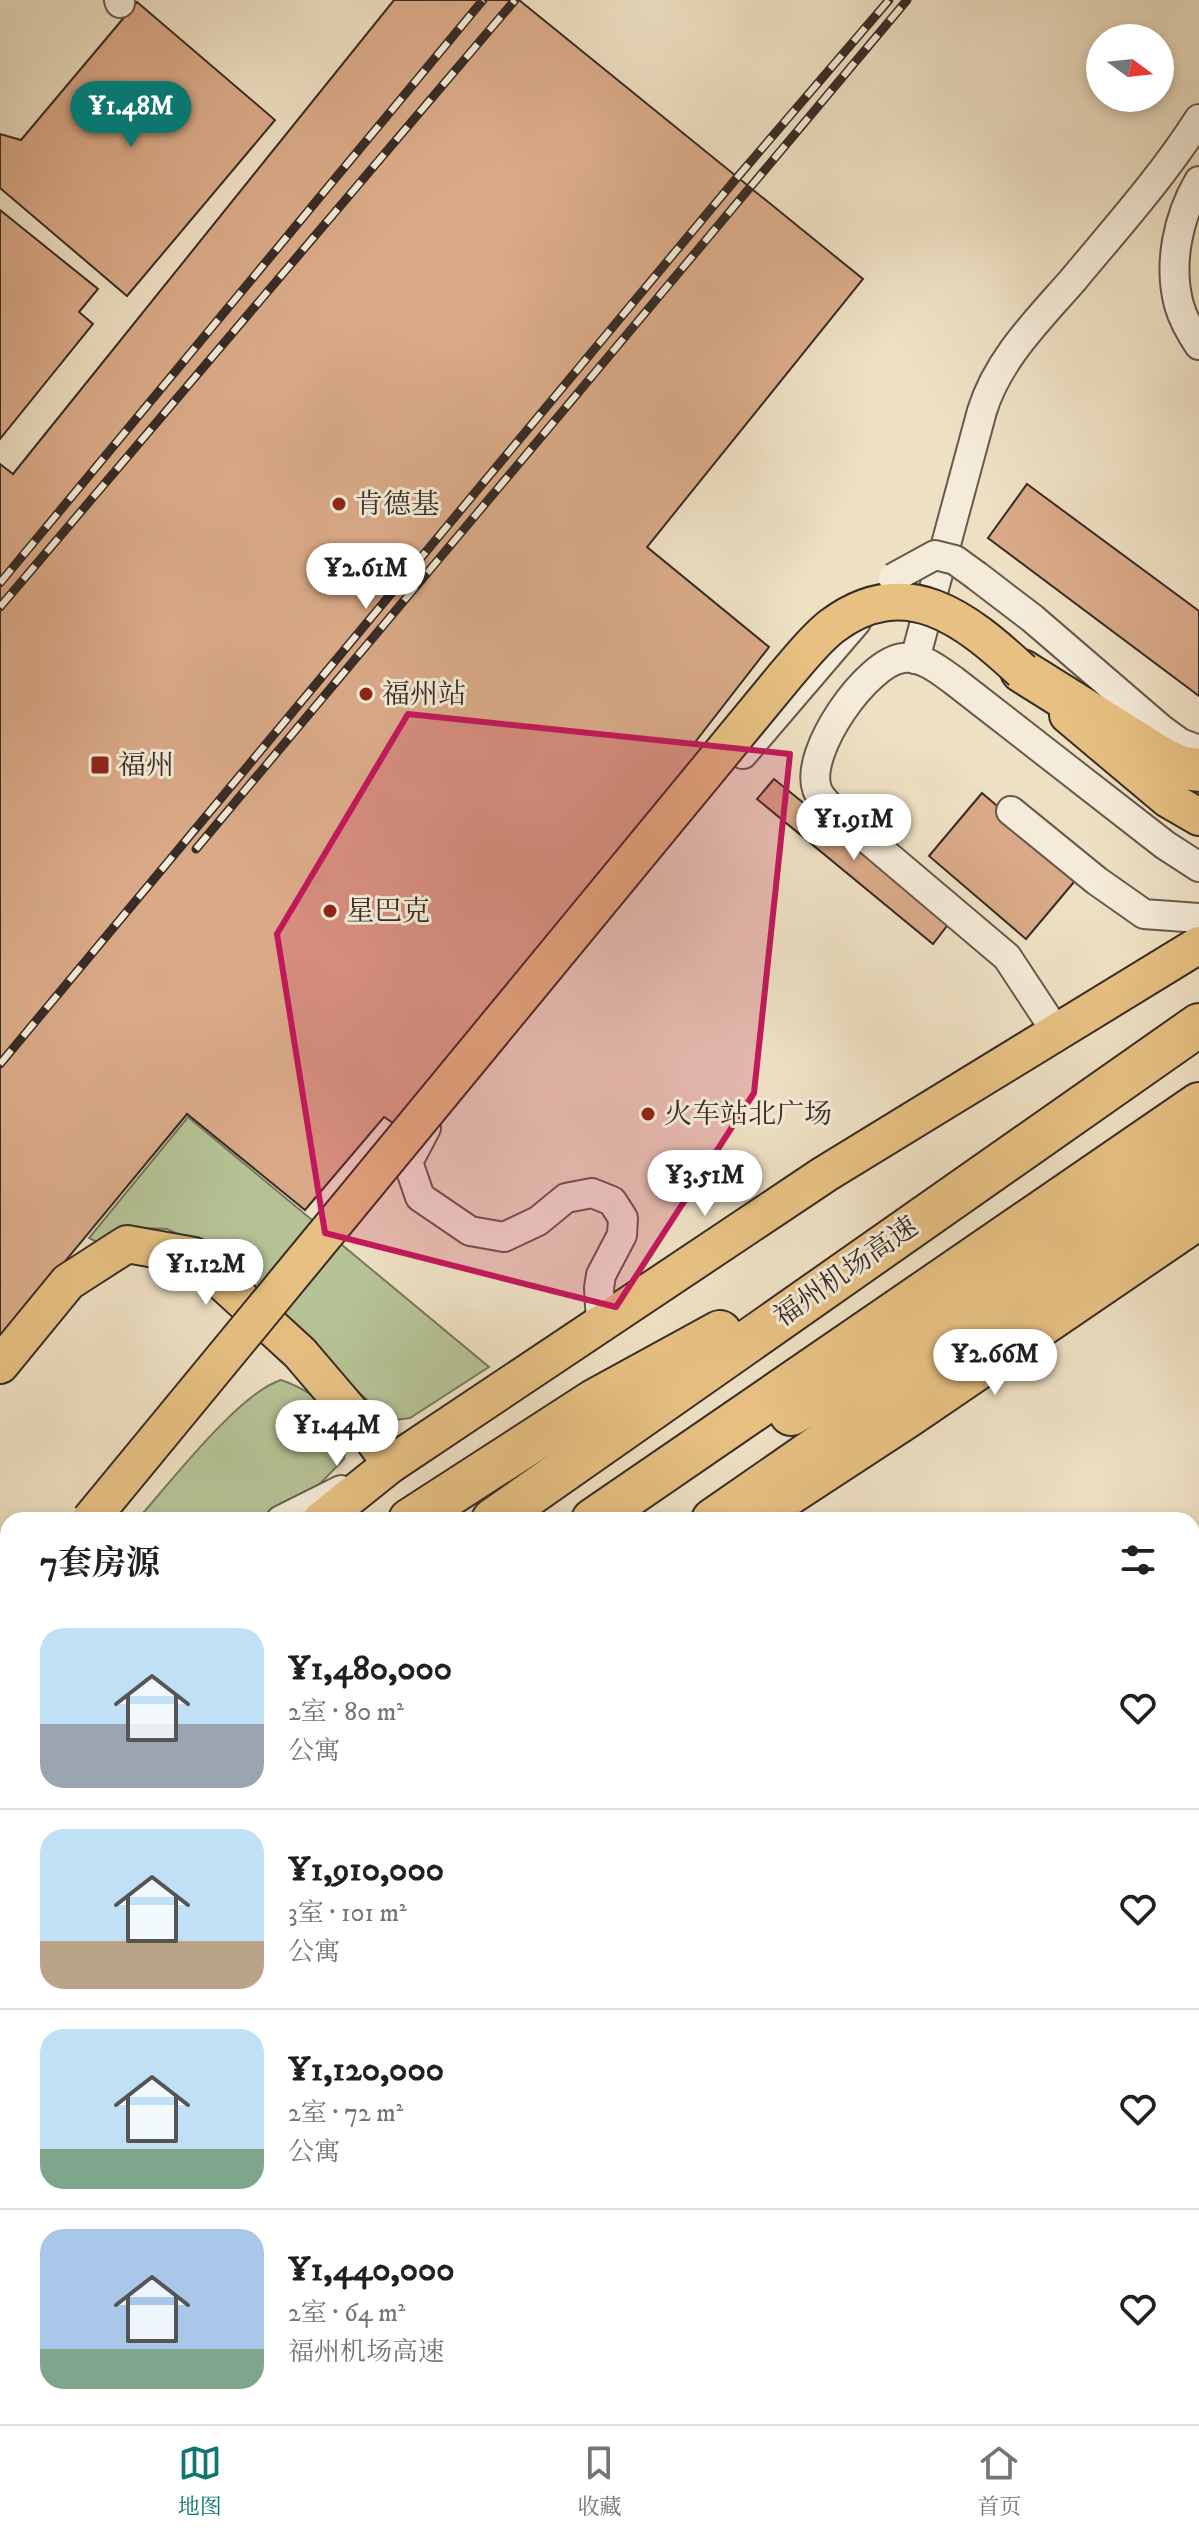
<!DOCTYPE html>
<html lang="zh">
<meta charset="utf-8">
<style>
:root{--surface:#fff;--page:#f2f2f2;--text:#202124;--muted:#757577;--line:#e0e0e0;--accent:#0f766e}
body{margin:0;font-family:"IM FELL DW Pica","Noto Serif SC",serif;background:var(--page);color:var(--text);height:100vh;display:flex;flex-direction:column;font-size:30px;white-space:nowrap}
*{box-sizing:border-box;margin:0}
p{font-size:26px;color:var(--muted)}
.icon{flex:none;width:44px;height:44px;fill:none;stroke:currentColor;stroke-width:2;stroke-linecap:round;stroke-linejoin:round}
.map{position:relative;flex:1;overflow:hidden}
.side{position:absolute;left:0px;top:1512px;width:1200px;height:912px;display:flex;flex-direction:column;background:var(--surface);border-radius:24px 24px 0 0;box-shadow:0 4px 12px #0003}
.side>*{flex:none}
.needle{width:52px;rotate:105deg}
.buttons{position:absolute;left:1086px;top:24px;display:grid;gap:16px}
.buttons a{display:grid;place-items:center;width:88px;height:88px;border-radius:50%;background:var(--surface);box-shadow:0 4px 12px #0003;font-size:40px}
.price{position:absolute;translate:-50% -68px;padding:0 18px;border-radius:28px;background:#fff;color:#222;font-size:26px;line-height:52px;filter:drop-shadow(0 2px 4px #0008)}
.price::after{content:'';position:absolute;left:50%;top:48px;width:24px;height:18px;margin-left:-12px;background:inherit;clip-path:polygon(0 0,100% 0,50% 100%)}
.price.active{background:var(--accent);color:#fff}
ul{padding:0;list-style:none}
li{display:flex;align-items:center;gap:24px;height:200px;padding:0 40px}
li+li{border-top:2px solid var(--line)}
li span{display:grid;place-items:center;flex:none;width:224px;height:160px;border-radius:24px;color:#555}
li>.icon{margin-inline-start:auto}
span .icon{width:96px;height:96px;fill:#fffc;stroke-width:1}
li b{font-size:34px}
h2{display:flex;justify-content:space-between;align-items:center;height:96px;padding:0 40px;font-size:34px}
.tab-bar{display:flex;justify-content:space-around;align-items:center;height:112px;border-top:2px solid var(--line);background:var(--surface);font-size:22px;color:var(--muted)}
.tab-bar a{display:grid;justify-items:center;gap:4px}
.tab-bar .active{color:var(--accent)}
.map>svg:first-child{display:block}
.green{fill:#b6c396;stroke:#77785e;stroke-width:2}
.building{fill:#daaa88;stroke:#382c26;stroke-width:2}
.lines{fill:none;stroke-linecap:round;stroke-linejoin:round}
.minor-casing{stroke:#66594d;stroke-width:32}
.major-casing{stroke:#382c26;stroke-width:40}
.highway-casing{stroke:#382c26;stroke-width:46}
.minor{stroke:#f4ebd8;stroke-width:28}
.major{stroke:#e7c082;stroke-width:36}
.highway{stroke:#e7c082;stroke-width:42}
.rail-casing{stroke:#382c26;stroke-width:9}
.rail{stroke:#f4ebd8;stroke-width:6;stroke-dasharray:18;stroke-linecap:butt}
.minor-bridge-casing{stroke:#66594d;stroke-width:32;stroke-linecap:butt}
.major-bridge-casing{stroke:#382c26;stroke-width:40;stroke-linecap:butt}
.minor-bridge{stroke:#f4ebd8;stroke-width:28}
.major-bridge{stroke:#e7c082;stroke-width:36}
.marked{fill:#c2185b;fill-opacity:0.2;stroke:#c2185b;stroke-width:6;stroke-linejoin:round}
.poi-dot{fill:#8f2418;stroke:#f4ebd8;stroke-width:3}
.labels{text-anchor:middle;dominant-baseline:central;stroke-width:6;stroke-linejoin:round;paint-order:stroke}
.poi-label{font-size:28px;fill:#382c26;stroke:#f4ebd8;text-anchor:start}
.street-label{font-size:28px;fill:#382c26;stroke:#f4ebd8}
</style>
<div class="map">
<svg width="1199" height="2424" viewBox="0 0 1199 2424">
<rect width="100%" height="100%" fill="#eee0c3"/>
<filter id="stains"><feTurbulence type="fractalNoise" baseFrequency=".0025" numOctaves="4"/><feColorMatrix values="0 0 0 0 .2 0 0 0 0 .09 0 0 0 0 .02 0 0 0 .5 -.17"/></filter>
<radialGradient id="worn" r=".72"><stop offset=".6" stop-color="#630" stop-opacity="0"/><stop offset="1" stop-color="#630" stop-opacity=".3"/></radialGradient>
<g class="green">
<polygon points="188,1117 489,1367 410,1418 395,1420 380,1412 198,1243 167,1229 145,1228 97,1242 89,1238"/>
<path d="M281 1380C299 1386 337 1406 343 1426 347 1437 345 1448 344 1459L315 1489 259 1520H137C169 1484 239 1393 281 1380Z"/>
</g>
<g class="building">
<polygon points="394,0 519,0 863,279 647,547 769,647 696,741 721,762 405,1131 384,1117 305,1210 187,1114 0,1340 0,464 13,474"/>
<polygon points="137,2 275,120 127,296 0,188 0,134 21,140"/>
<polygon points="0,210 98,289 79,312 93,324 0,439"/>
<polygon points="1027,484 1199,611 1199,696 988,538"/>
<polygon points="774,779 950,922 933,944 757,799"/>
<polygon points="982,793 1079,876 1026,939 929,856"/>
</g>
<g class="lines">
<g class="minor-casing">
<g id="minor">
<polyline points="119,0 120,3"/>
<path d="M1199 181C1178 217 1168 264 1179 305 1183 319 1191 333 1199 345"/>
<polyline points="977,576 1032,618 1161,729 1180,743 1199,750"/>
<path d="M915 659 982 411C998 359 1038 320 1073 280 1117 227 1162 177 1199 119"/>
<polyline points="743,754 856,622"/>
<polyline points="1011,811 1097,881 1144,914 1199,918"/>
<path d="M1057 1033 1007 957 832 809C826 803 819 796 817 789 804 752 867 662 903 658 922 656 939 670 953 680L1165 845 1199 867"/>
<polyline points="426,1128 408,1162 420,1197 470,1231 504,1237 538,1221 566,1198 592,1193 612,1201 623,1218 622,1235 601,1275 599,1288 601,1323"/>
<polyline points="281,1520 341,1490"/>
<polyline points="0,1682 8,1676"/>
<polyline points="1192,2075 1199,2064"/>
<polyline points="1192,2302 1199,2313"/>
</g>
</g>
<g class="major-casing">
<g id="major">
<polyline points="1068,715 1168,799 1199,817"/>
<polyline points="0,1365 68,1282 127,1244 194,1256 300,1353 370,1435 391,1464"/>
<polyline points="321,1520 391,1464 825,1174 1199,945"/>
<polyline points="754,1520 910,1418 1199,1221"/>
<polyline points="0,1626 8,1617"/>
<polyline points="0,1770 8,1765"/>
<polyline points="0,1816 8,1810"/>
<polyline points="0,2031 8,2025"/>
<polyline points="0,2291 8,2301"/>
<polyline points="94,2416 100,2424"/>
<polyline points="215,2424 217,2416"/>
</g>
</g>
<g class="highway-casing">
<g id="highway">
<polyline points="1022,671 1164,760 1182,768 1199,770"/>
<polyline points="791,1414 910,1346 1199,1138"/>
<polyline points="410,1520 594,1401 720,1332"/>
<polyline points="493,1520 1199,1025"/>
<polyline points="593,1520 1199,1104"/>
<polyline points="713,1520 1199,1183"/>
<polyline points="0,1721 8,1719"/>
<polyline points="0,1901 8,1894"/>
<polyline points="0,1976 8,1969"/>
<polyline points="0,2407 8,2402"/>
<polyline points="265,2416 265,2424"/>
</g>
</g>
<use href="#minor" class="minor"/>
<use href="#major" class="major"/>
<use href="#highway" class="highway"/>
<g class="rail-casing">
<g id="rail">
<polyline points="0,583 483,0"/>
<polyline points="0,607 515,0"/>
<polyline points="196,849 907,0"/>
<polyline points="0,1064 735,180 889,0"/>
</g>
</g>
<use href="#rail" class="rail"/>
<g class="minor-bridge-casing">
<polyline id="minor-bridge" points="893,578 935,555 955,560 977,576"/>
</g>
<g class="major-bridge-casing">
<path id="major-bridge" d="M90 1520 785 676C800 659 814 640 832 626 906 571 966 619 1022 671"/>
</g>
<use href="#minor-bridge" class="minor-bridge"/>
<use href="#major-bridge" class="major-bridge"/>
</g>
<path class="marked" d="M408 714 790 754 754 1093 616 1307 325 1233 277 934Z"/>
<g class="poi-dot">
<circle cx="339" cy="504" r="8"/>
<circle cx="366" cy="694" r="8"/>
<rect x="90" y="755" width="20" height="20" rx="4"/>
<circle cx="330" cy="911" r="8"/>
<circle cx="648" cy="1114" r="8"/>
</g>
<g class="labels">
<g class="poi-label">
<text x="355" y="504">肯德基</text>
<text x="382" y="694">福州站</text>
<text x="118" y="765">福州</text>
<text x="346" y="911">星巴克</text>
<text x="664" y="1114">火车站北广场</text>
</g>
<g class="street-label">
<text transform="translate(846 1272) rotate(-35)">福州机场高速</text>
</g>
</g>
<rect width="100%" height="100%" filter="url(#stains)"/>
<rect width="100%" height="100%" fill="url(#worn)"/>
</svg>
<div class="buttons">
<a><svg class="needle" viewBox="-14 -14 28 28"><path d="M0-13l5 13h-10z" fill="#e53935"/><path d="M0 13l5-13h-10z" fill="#757577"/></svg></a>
</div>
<b class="price active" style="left:131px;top:149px">¥1.48M</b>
<b class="price" style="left:366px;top:611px">¥2.61M</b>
<b class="price" style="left:854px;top:862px">¥1.91M</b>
<b class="price" style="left:705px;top:1218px">¥3.51M</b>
<b class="price" style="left:206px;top:1307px">¥1.12M</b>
<b class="price" style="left:995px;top:1397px">¥2.66M</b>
<b class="price" style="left:337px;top:1468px">¥1.44M</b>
<section class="side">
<h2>7套房源<svg class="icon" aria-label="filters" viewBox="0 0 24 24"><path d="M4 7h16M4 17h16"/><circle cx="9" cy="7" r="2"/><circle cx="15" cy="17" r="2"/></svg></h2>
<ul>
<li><span style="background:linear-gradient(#bfe0f5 60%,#9aa5b1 0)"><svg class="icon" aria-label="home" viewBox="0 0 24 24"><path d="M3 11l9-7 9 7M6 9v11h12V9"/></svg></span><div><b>¥1,480,000</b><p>2室 · 80 m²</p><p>公寓</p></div><svg class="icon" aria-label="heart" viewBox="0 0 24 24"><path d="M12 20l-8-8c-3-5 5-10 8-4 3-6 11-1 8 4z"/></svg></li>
<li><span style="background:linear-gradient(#bfe0f5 70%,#b9a48a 0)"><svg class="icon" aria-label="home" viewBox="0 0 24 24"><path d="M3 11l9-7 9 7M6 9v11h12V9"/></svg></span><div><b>¥1,910,000</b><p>3室 · 101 m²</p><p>公寓</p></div><svg class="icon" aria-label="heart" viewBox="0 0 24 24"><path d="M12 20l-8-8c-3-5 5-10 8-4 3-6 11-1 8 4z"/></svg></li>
<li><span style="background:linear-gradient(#bfe0f5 75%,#7fa58c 0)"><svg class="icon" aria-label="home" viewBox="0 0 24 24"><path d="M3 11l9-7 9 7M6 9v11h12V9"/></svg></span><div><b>¥1,120,000</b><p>2室 · 72 m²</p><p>公寓</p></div><svg class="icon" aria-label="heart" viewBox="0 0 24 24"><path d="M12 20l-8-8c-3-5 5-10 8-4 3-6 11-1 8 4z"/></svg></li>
<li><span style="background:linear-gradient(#a9c7e8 75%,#7fa58c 0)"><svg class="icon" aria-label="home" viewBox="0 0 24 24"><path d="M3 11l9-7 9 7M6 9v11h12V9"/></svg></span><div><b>¥1,440,000</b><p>2室 · 64 m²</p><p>福州机场高速</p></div><svg class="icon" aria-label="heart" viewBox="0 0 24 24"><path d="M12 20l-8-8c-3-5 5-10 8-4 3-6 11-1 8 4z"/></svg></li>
</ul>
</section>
</div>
<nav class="tab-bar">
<a class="active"><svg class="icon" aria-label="map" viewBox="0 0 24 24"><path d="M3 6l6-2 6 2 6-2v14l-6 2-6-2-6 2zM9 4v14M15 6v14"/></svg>地图</a>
<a><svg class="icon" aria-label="saved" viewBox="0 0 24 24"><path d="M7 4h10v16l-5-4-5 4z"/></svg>收藏</a>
<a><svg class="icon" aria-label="home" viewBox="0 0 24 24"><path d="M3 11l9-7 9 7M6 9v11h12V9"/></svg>首页</a>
</nav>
